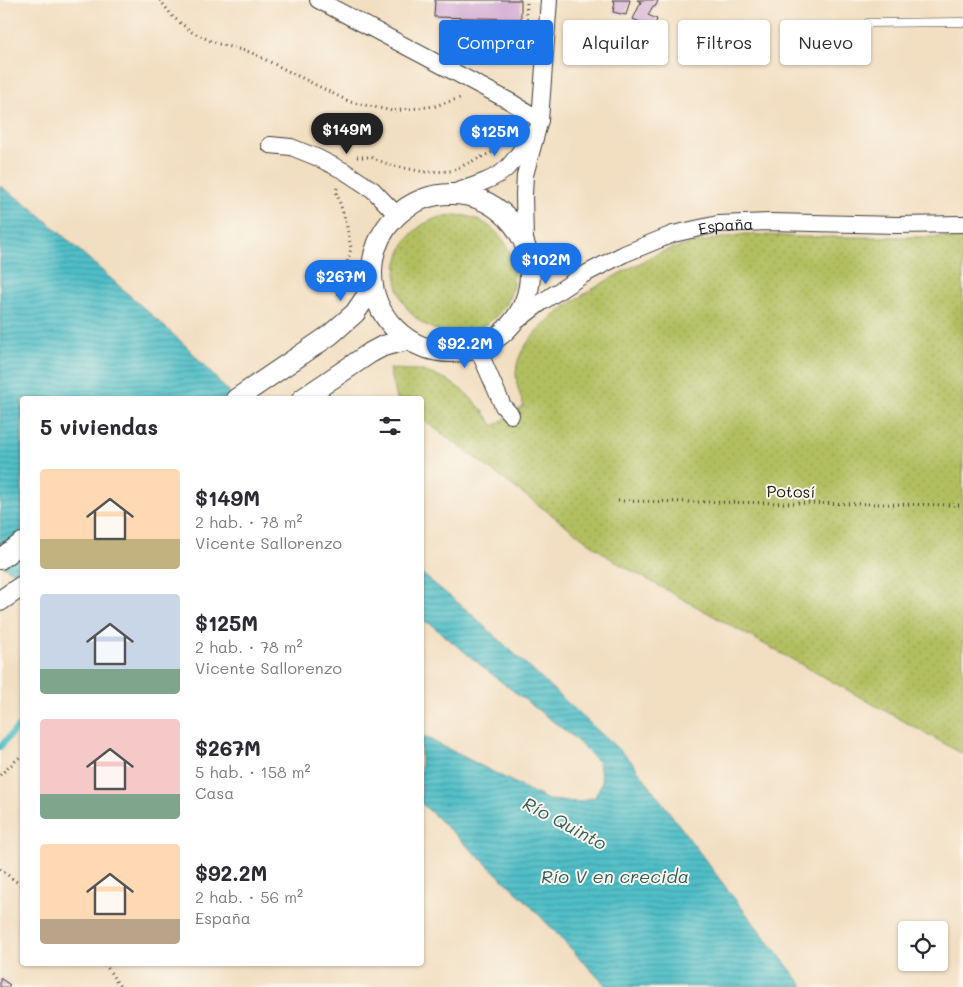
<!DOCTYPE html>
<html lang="es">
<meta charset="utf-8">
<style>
:root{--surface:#fff;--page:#f7f7f7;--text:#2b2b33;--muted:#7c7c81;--accent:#1a73e8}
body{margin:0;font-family:Mali,sans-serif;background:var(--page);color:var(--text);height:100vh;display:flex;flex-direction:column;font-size:19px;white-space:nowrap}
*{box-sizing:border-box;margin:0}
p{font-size:16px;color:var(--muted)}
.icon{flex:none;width:28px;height:28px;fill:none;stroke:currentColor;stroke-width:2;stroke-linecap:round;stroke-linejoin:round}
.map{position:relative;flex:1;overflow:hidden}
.drawer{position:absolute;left:20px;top:396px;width:404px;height:570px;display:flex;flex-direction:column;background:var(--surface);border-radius:5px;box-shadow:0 1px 4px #0004}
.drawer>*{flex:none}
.guide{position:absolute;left:439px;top:20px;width:449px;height:45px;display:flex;gap:10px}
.tools{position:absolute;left:898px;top:921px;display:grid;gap:10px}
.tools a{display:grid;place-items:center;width:50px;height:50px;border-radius:5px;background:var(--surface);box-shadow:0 1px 4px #0004;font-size:25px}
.price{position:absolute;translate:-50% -42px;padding:0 11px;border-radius:18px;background:var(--accent);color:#fff;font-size:16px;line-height:32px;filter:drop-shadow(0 1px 2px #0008)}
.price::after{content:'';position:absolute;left:50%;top:30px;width:15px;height:11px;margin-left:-8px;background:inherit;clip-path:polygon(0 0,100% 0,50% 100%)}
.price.active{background:#222;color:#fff}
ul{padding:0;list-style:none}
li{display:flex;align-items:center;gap:15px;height:125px;padding:0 20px}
li span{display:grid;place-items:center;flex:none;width:140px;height:100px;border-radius:5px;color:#555}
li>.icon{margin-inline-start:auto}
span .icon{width:60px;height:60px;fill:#fffc;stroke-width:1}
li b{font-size:21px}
h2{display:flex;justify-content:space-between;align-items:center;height:60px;padding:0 20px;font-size:21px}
.pill{padding:0 18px;border-radius:5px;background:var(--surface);box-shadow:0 1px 4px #0004;font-size:18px;line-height:45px}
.pill.active{background:var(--accent);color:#fff}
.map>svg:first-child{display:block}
.grass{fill:url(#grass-dots);stroke:#676e3e}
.water{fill:url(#water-rules);stroke:#366e72}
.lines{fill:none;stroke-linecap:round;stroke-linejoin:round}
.stream{stroke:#51bfc8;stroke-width:6}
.building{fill:#d5afd4}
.service-casing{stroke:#3c3935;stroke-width:9}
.minor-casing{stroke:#3c3935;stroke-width:18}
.tertiary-casing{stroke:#3c3935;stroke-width:22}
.path{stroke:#3c3935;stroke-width:3;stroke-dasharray:1 4;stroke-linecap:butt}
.service{stroke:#fff;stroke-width:8}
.minor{stroke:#fff;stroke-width:16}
.tertiary{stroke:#fff;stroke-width:20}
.labels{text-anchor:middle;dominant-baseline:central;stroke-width:4;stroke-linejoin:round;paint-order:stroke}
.street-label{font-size:16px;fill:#1c1c1c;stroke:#fbf7ec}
.water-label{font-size:18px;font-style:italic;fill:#315d61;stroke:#fbf7ec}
</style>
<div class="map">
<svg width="963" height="987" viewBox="0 0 963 987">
<defs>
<pattern id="grass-dots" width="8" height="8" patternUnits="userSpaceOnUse" patternTransform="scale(1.25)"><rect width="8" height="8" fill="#b2bf61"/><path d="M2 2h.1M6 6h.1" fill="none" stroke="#98a454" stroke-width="1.8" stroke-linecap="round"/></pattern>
<pattern id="water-rules" width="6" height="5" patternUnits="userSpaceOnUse" patternTransform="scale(1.25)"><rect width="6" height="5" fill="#51bfc8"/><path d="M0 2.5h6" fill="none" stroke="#429aa2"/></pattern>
</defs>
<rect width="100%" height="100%" fill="#fbf7ec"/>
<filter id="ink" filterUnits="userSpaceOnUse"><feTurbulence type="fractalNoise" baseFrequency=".02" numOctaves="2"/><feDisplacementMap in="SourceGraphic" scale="10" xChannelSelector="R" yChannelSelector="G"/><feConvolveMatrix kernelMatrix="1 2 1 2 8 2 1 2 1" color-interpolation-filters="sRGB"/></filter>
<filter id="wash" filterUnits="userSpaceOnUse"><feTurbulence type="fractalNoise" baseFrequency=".0096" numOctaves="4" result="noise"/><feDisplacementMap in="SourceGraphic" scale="20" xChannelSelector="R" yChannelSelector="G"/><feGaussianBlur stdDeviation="1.12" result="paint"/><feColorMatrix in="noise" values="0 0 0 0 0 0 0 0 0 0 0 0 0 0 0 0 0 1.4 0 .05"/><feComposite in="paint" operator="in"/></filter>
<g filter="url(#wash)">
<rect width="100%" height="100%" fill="#f2dec1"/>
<g class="grass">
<circle cx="455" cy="274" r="59"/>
<path d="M746 234 798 237H963V754L614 561 421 418V399H396L389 369 420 370 446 379 466 393 483 411 494 426 524 406C519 393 514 379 517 365 525 325 596 286 630 268 639 264 648 258 657 254 686 243 716 239 746 234Z"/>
</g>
<g class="water">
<polygon points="0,186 32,208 186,346 235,399 22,399 22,578 0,564"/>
<polygon points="421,573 468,611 631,761 730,893 804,987 607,987 525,900 421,803 421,735 548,800 578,802 595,797 602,782 599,763 572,736 499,680 429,623 421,622"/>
</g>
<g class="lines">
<polyline class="stream" points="0,747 22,722"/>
</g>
<g id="blocks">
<g class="building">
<polygon points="435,0 521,0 521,19 434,17"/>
<polygon points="612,0 630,0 626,15 613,12 615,2"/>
<polygon points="637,0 654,0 658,1 655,7 653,6 648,15 657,19 654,28 633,19 641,2"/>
<rect x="582" y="31" width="15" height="17"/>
<polygon points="0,978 10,985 8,987 0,987"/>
</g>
</g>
</g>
<g filter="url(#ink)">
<use href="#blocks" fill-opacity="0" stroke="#3c3935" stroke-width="1"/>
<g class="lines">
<g class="service-casing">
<polyline id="service" points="868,23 963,22"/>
</g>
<g class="minor-casing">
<g id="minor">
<polyline points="318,0 511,102 540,120"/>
<polyline points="270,145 291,147 316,157 344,171 373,190 397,215"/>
<path d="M449 194C466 188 493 181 506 169 516 159 524 146 531 134"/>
<polyline points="525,241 524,194 525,175 540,120 549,0"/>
<path id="s1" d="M513 324 542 302 583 275 624 254 673 234 718 224 771 222 897 225 963 224"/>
<polyline points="478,349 503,406 511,415"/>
</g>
</g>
<g class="tertiary-casing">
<g id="tertiary">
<circle cx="451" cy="273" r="79"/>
<polyline points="236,399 330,335 355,313 372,288"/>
<polyline points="302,399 370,353 383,346 407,340"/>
<polyline points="0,559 22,543"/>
<polyline points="0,601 22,586"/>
</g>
</g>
<g class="path">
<polyline points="160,0 173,17 192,32 215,43 250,52 350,102 393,111 435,106 463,97"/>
<polyline points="526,39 527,0"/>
<polyline points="357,157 371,157 390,165 424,172 451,171 499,149"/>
<polyline points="337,188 336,191 346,222 351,248 338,297"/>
<polyline points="618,501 963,505"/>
<polyline points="0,775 22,755"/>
<polyline points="0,869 22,886"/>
<polyline points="105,964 120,987"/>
</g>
<use href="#service" class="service"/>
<use href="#minor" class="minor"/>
<use href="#tertiary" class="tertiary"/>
</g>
</g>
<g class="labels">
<g class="street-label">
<text stroke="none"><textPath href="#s1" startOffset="238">España</textPath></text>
<text transform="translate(791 491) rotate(1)">Potosí</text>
</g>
<g class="water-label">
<text transform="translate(565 823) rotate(28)">Río Quinto</text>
<text x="615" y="876">Río V en crecida</text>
</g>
</g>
</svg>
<div class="tools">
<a><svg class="icon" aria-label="locate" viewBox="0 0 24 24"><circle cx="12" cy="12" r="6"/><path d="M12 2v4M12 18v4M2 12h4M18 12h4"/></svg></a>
</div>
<b class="price active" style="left:347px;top:155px">$149M</b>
<b class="price" style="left:495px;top:157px">$125M</b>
<b class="price" style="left:546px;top:285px">$102M</b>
<b class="price" style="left:341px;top:302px">$267M</b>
<b class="price" style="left:465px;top:369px">$92.2M</b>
<div class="guide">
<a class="pill active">Comprar</a>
<a class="pill">Alquilar</a>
<a class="pill">Filtros</a>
<a class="pill">Nuevo</a>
</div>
<section class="drawer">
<h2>5 viviendas<svg class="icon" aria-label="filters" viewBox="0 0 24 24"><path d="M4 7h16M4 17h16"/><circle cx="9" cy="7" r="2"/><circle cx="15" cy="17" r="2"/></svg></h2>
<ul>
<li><span style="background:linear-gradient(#ffd9b3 70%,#c2b280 0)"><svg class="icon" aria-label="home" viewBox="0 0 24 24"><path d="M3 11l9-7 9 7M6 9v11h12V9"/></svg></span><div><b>$149M</b><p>2 hab. · 78 m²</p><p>Vicente Sallorenzo</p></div></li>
<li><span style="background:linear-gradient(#c9d6e8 75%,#7fa58c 0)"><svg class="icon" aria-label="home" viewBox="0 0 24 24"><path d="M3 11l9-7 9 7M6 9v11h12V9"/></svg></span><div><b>$125M</b><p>2 hab. · 78 m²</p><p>Vicente Sallorenzo</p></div></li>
<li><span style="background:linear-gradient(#f6c9c9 75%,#7fa58c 0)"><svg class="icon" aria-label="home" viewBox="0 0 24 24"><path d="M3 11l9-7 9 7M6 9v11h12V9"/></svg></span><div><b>$267M</b><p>5 hab. · 158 m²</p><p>Casa</p></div></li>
<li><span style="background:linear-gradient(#ffd9b3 75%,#b9a48a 0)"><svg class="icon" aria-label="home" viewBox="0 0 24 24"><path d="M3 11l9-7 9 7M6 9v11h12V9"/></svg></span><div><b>$92.2M</b><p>2 hab. · 56 m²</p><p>España</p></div></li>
</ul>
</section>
</div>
